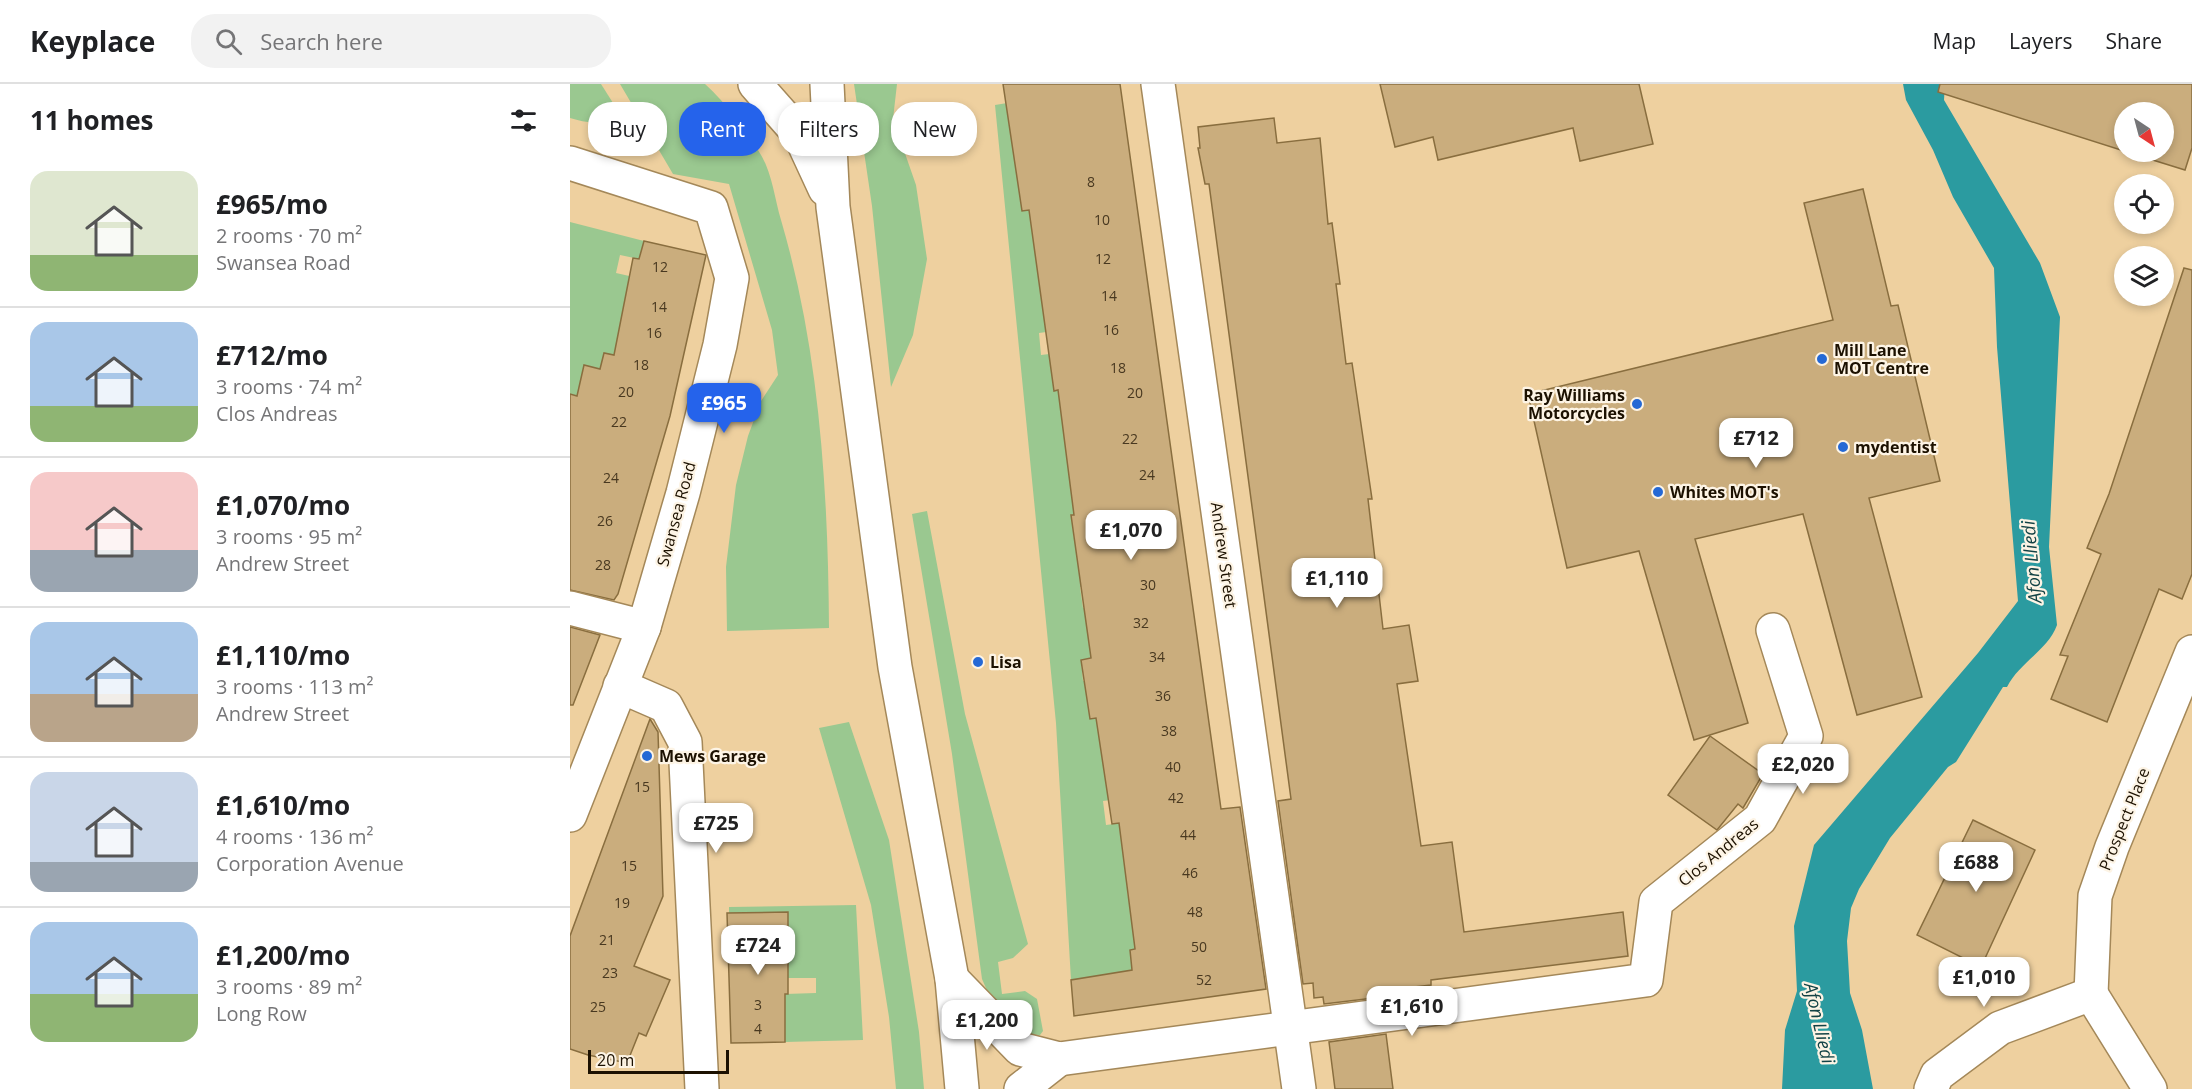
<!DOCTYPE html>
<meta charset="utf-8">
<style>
:root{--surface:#fff;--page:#f2f2f2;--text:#202124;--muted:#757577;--line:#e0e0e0;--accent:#2563eb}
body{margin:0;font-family:"Open Sans",sans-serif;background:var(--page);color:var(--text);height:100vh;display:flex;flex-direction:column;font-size:22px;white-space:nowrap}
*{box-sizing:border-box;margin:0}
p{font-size:20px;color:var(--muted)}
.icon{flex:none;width:33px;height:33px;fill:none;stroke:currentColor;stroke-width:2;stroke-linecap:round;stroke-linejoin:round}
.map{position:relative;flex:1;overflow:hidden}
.side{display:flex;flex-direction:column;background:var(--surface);width:570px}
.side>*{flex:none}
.top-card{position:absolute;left:18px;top:18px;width:570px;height:54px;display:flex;gap:12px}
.needle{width:39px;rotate:144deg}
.tools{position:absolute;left:1544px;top:18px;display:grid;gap:12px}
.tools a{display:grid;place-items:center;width:60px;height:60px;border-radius:50%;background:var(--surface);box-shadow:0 3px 9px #0003;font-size:30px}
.scale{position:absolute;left:18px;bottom:15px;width:141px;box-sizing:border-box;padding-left:6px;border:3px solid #1c1101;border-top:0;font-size:16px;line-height:21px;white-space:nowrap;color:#1c1101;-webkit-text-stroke:4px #fdf4e5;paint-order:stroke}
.price{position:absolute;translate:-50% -51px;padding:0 14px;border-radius:12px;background:#fff;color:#222;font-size:20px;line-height:39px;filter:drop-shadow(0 2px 3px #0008)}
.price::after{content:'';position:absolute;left:50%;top:36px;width:18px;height:14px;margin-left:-9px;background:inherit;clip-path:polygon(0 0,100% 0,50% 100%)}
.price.active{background:var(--accent);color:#fff}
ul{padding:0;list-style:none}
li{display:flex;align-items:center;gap:18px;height:150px;padding:0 30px}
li+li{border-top:2px solid var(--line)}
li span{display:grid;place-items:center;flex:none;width:168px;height:120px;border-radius:18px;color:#555}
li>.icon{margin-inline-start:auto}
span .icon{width:72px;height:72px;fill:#fffc;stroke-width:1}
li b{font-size:26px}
h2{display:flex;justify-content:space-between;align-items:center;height:72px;padding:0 30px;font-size:26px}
.pill{padding:0 21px;border-radius:24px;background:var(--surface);box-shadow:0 3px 9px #0003;font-size:21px;line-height:54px}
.pill.active{background:var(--accent);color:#fff}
header{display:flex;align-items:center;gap:36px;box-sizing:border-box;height:84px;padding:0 30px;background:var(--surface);border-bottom:2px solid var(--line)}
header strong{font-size:28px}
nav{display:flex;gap:33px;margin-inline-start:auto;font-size:21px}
.search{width:420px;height:54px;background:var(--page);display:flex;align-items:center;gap:15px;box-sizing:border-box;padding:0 21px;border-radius:24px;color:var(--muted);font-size:22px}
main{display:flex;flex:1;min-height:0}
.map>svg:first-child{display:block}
.green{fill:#9ac890}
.water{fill:#2b9ba0}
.building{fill:#caad7d;stroke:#896e3f;stroke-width:1.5}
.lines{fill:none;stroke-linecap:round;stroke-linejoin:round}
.minor-casing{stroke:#a48859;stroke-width:36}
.major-casing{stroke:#a48859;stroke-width:36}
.minor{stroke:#fff;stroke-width:33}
.major{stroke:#fff;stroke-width:33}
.poi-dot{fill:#2569d5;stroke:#fdf4e5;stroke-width:2}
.labels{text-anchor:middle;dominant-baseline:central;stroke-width:4.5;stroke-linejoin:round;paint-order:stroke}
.number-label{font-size:14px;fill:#483820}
.poi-label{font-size:16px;font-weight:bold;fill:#1c1101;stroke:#fdf4e5;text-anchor:start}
.street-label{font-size:16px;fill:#1c1101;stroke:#fdf4e5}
.water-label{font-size:18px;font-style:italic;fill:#124245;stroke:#fdf4e5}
</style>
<header>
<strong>Keyplace</strong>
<div class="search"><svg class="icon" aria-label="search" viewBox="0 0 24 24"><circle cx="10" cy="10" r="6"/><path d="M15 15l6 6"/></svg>Search here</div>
<nav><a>Map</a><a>Layers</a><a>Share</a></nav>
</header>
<main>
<section class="side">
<h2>11 homes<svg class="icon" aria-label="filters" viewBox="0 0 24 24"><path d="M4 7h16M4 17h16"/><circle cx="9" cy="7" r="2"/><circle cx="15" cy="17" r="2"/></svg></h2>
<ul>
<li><span style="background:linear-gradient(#dfe7d0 70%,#8fb573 0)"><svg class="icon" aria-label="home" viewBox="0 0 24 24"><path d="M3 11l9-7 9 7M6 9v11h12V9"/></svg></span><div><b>£965/mo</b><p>2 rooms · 70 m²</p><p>Swansea Road</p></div></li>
<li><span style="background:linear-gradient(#a9c7e8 70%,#8fb573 0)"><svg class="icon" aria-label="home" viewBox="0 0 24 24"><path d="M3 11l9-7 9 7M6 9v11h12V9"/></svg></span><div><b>£712/mo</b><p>3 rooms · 74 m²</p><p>Clos Andreas</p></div></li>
<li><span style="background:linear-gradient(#f6c9c9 65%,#9aa5b1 0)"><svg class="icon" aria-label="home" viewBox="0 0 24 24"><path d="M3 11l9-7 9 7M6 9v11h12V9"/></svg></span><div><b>£1,070/mo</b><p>3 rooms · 95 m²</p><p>Andrew Street</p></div></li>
<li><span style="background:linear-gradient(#a9c7e8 60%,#b9a48a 0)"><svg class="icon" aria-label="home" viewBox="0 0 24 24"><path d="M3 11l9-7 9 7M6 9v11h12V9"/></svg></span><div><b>£1,110/mo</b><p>3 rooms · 113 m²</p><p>Andrew Street</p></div></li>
<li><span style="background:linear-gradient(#c9d6e8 75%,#9aa5b1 0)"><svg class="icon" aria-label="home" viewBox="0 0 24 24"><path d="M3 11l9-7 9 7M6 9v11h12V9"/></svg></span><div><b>£1,610/mo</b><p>4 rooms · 136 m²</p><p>Corporation Avenue</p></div></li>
<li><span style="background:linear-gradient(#a9c7e8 60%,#8fb573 0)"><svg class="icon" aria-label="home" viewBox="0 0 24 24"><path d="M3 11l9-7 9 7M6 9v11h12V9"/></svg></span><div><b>£1,200/mo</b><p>3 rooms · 89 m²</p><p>Long Row</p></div></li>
</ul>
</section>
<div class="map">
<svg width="1622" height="1005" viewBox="0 0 1622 1005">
<rect width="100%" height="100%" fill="#eed09f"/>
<g class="green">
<path d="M0 0H31L50 30C31 41 20 40 0 34Z"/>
<path d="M50 0H135C156 19 177 47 191 71 202 89 205 116 211 136 250 269 258 407 259 544L157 547 156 483 166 401 178 352 191 317 208 291 202 246 159 100 103 90Z"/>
<polygon points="284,0 327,0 323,35 346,101 357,175 343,251 321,303 302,122"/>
<polygon points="492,10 452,127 512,118 466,178 469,197 528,241 469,249 471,271 530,264 482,287 485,307 536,300 553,424 501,431 504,454 565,496 510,503 513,524 568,516 577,567 511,576 513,597 580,588 582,625 595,709 533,717 536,741 596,733 604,785 556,792 558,814 616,858 560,866 570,923 557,924 551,888 501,896 486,639 425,21"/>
<polygon points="0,138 74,157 69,175 50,171 46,189 86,198 64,276 34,269 30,285 14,281 7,312 2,311 0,319"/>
<polygon points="357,427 395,630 458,860 443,874 428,878 432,910 455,907 467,915 473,947 470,951 447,950 422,918 412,895 382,670 342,430"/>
<polygon points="279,638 319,756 349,948 354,1005 326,1005 319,933 301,821 249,644"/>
<polygon points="286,821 293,956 215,958 215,910 246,909 246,894 218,894 217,829 159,829 159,823"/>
</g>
<path class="water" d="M1333 0H1375L1374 16 1470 179 1490 233 1479 463 1487 541C1478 566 1449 579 1437 603H1433L1386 678 1378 683 1320 754 1289 805 1281 824 1277 857 1280 909 1292 946 1303 1005H1212L1215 946 1227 907 1224 842 1244 761 1408 569 1448 517 1427 263 1424 184 1383 113 1363 66 1336 16Z"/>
<g class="building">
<polygon points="433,0 550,0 651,725 670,723 696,905 504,932 501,896 562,886 560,866 565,865 549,739 542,740 526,634 520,635 511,576 521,574 501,431 504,431 488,306 484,307 459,126 452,127"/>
<polygon points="810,0 1069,0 1083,60 1010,77 1003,44 868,76 863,53 825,63"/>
<polygon points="1370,0 1622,0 1622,64 1615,86 1557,68 1593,68 1593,28 1554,28 1554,67 1368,8"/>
<polygon points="704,34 707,59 750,54 758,140 762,139 770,200 766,200 776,280 782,279 802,415 798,415 813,545 839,541 848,597 827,600 851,762 882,758 894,848 1053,828 1058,872 861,896 861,901 811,907 812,913 754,920 753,913 744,914 743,899 733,900 708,717 721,715 639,100 635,100 628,64 630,64 628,43"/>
<polygon points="1293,105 1321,222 1328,221 1370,397 1299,414 1352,613 1287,631 1233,430 1125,455 1178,639 1124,656 1069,467 997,484 958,310 1263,236 1234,119"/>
<polygon points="74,157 136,171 100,332 48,510 44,516 0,506 0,310 7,312 14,281 30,285 34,269 44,271 63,174 69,175"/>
<polygon points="1614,184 1622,186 1622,490 1612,515 1589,505 1537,638 1481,615 1498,572 1490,571 1531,470 1517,464 1539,410"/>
<polygon points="0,543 30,551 3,621 0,621"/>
<polygon points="80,635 88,648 93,812 64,882 100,896 76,952 69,949 57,979 18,971 0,965 0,852"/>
<polygon points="1140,652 1193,690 1173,724 1168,720 1147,746 1098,711"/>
<polygon points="1403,736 1465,766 1411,883 1347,851"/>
<polygon points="218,828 218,910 215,910 215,958 161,959 157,829"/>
<polygon points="816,950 823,1005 765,1005 759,958"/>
</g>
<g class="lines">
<g class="minor-casing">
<g id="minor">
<polyline points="588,0 729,1005"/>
<polyline points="0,79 141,124 162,194 150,261 113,409 74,543 0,731"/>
<polyline points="0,524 74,543"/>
<polyline points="50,602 96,622 115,658 132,1005"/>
<polyline points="382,895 450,965 489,975 1076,896 1086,818 1190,735 1236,652 1203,546"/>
<polyline points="1521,910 1525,812 1542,763 1622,568"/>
<polyline points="1521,910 1580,1005"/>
<polyline points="451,1005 489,975"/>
<polyline points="1361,1005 1367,991 1430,944 1521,910"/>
</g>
</g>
<g class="major-casing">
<g id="major">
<polyline points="185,0 230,51 255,105"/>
<polyline points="257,0 263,123 325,583 382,895 392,1005"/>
</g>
</g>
<use href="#minor" class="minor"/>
<use href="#major" class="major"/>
</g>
<g class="poi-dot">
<circle cx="1252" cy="275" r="6"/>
<circle cx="1067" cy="320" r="6"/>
<circle cx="1273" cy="363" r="6"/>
<circle cx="1088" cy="408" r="6"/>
<circle cx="408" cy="578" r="6"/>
<circle cx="77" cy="672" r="6"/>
</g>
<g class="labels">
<g class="number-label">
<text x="521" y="97">8</text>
<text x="532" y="135">10</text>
<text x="533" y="174">12</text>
<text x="90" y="182">12</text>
<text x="539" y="211">14</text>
<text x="89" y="222">14</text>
<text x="541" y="245">16</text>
<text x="84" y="248">16</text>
<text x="71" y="280">18</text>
<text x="548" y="283">18</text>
<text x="56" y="307">20</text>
<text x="565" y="308">20</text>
<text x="49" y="337">22</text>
<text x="560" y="354">22</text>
<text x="577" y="390">24</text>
<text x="41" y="393">24</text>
<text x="35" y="436">26</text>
<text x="33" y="480">28</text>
<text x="578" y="500">30</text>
<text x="571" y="538">32</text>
<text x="587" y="572">34</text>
<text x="593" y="611">36</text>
<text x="599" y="646">38</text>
<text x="603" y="682">40</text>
<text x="72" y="702">15</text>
<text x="606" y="713">42</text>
<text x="618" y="750">44</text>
<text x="59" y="781">15</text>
<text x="620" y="788">46</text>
<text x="52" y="818">19</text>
<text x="625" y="827">48</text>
<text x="37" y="855">21</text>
<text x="629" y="862">50</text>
<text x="40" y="888">23</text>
<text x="634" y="895">52</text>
<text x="188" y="920">3</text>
<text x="28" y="922">25</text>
<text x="188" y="944">4</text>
</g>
<g class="poi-label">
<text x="1264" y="266">Mill Lane<tspan x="1264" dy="18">MOT Centre</tspan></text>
<text x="1055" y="311" text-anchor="end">Ray Williams<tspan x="1055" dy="18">Motorcycles</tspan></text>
<text x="1285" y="363">mydentist</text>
<text x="1100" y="408">Whites MOT's</text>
<text x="420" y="578">Lisa</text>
<text x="89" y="672">Mews Garage</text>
</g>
<g class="street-label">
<text transform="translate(106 430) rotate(-75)">Swansea Road</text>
<text transform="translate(654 471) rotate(82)">Andrew Street</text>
<text transform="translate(1554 735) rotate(-68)">Prospect Place</text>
<text transform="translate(1148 768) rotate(-39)">Clos Andreas</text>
</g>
<g class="water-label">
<text transform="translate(1461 478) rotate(-95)">Afon Lliedi</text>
<text transform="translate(1250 939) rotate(77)">Afon Lliedi</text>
</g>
</g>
</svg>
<div class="tools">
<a><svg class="needle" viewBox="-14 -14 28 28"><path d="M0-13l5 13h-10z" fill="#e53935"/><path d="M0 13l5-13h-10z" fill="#757577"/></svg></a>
<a><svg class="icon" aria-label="locate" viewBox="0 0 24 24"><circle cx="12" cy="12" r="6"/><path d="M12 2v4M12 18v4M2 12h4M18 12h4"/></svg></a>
<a><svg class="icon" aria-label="layers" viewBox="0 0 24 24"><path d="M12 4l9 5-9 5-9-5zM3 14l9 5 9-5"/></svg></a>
</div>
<div class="scale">20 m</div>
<b class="price active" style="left:154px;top:350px">£965</b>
<b class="price" style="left:1186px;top:385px">£712</b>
<b class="price" style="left:561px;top:477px">£1,070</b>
<b class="price" style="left:767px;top:525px">£1,110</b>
<b class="price" style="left:1233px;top:711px">£2,020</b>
<b class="price" style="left:146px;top:770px">£725</b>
<b class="price" style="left:1406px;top:809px">£688</b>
<b class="price" style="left:188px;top:892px">£724</b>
<b class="price" style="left:1414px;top:924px">£1,010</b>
<b class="price" style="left:842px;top:953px">£1,610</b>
<b class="price" style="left:417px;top:967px">£1,200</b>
<div class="top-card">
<a class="pill">Buy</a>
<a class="pill active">Rent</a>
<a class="pill">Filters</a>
<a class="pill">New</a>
</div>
</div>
</main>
